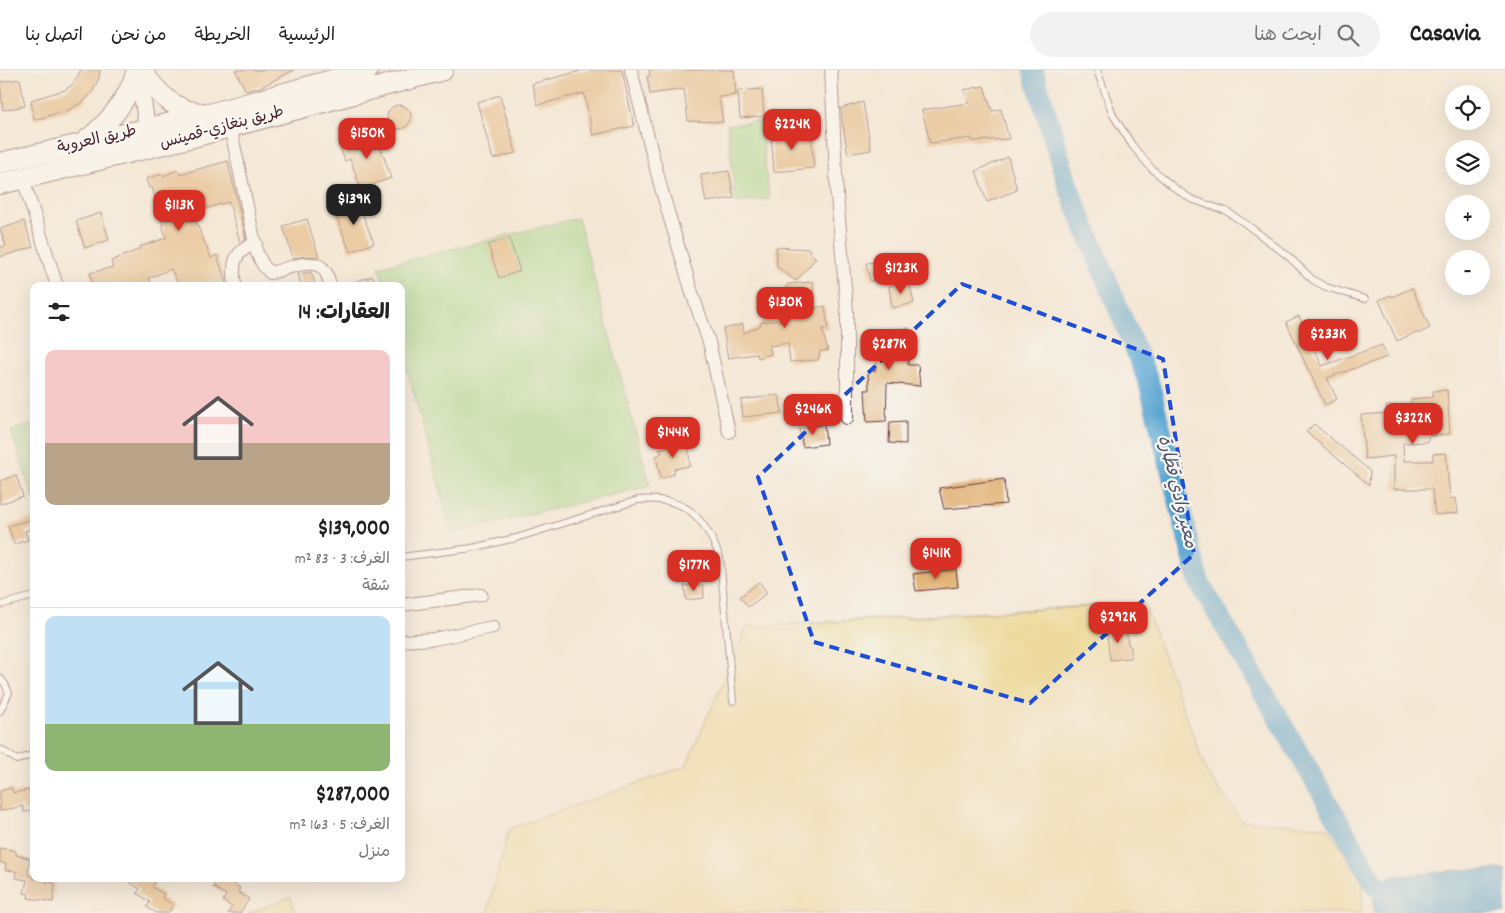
<!DOCTYPE html>
<html lang="ar">
<meta charset="utf-8">
<style>
:root{--surface:#fff;--page:#f2f2f2;--text:#222;--muted:#767676;--line:#e0e0e0;--accent:#d93025}
body{margin:0;font-family:Dekko,"Playpen Sans Arabic",sans-serif;background:var(--page);color:var(--text);direction:rtl;height:100vh;display:flex;flex-direction:column;font-size:19px;white-space:nowrap}
*{box-sizing:border-box;margin:0}
p{font-size:16px;color:var(--muted)}
.icon{flex:none;width:28px;height:28px;fill:none;stroke:currentColor;stroke-width:2;stroke-linecap:round;stroke-linejoin:round}
.map{position:relative;flex:1;overflow:hidden;direction:ltr}
.panel{position:absolute;left:30px;top:212px;width:375px;height:600px;display:flex;flex-direction:column;background:var(--surface);border-radius:10px;box-shadow:0 5px 20px #0002;direction:rtl}
.panel>*{flex:none}
.controls{position:absolute;left:1445px;top:15px;display:grid;gap:10px}
.controls a{display:grid;place-items:center;width:45px;height:45px;border-radius:50%;background:var(--surface);box-shadow:0 5px 20px #0002;font-size:25px}
.price{position:absolute;translate:-50% -42px;padding:0 11px;border-radius:10px;background:var(--accent);color:#fff;font-size:16px;line-height:32px;filter:drop-shadow(0 1px 2px #0008)}
.price::after{content:'';position:absolute;left:50%;top:30px;width:15px;height:11px;margin-left:-8px;background:inherit;clip-path:polygon(0 0,100% 0,50% 100%)}
.price.on{background:#222;color:#fff}
ul{padding:0;list-style:none}
li{display:grid;align-content:center;gap:10px;height:265px;padding:0 15px}
li+li{border-top:1px solid var(--line)}
li span{display:grid;place-items:center;height:155px;border-radius:10px;color:#555}
li>.icon{margin-inline-start:auto}
span .icon{width:90px;height:90px;fill:#fffc;stroke-width:1}
li b{font-size:21px}
h2{display:flex;justify-content:space-between;align-items:center;height:60px;padding:0 15px;font-size:21px}
header{display:flex;align-items:center;gap:30px;box-sizing:border-box;height:70px;padding:0 25px;background:var(--surface);border-bottom:1px solid var(--line)}
header strong{font-size:24px}
nav{display:flex;gap:28px;margin-inline-start:auto;font-size:18px}
.search{width:350px;height:45px;background:var(--page);display:flex;align-items:center;gap:12px;box-sizing:border-box;padding:0 18px;border-radius:28px;color:var(--muted);font-size:19px}
.map>svg:first-child{display:block}
.green{fill:#a0d788;stroke:#757b5a}
.sand{fill:#eeda9e;stroke:#9c7c64}
.water{fill:#58a4d1;stroke:#51627e}
.lines{fill:none;stroke-linecap:round;stroke-linejoin:round}
.river{stroke:#58a4d1;stroke-width:21}
.building{fill:#e0ac6a}
.service-casing{stroke:#643d44;stroke-width:8}
.minor-casing{stroke:#643d44;stroke-width:14}
.tertiary-casing{stroke:#643d44;stroke-width:18}
.primary-casing{stroke:#643d44;stroke-width:22}
.service{stroke:#fff;stroke-width:6}
.minor{stroke:#fff;stroke-width:12}
.tertiary{stroke:#fff;stroke-width:16}
.primary{stroke:#fff;stroke-width:20}
.marked{fill:none;stroke:#1d4ed8;stroke-width:4;stroke-dasharray:10 6;stroke-linejoin:round}
.labels{text-anchor:middle;dominant-baseline:central;stroke-width:4.5;stroke-linejoin:round;paint-order:stroke}
.street-label{font-size:16px;fill:#4a1f2b;stroke:#f6f6f2}
.water-label{font-size:18px;font-style:italic;fill:#50546d;stroke:#f6f6f2}
</style>
<header>
<strong>Casavia</strong>
<div class="search"><svg class="icon" aria-label="search" viewBox="0 0 24 24"><circle cx="10" cy="10" r="6"/><path d="M15 15l6 6"/></svg>ابحث هنا</div>
<nav><a>الرئيسية</a><a>الخريطة</a><a>من نحن</a><a>اتصل بنا</a></nav>
</header>
<div class="map">
<svg width="1505" height="843" viewBox="0 0 1505 843">
<rect width="100%" height="100%" fill="#f6f6f2"/>
<filter id="ink" filterUnits="userSpaceOnUse"><feTurbulence type="fractalNoise" baseFrequency=".02" numOctaves="2"/><feDisplacementMap in="SourceGraphic" scale="10" xChannelSelector="R" yChannelSelector="G"/><feConvolveMatrix kernelMatrix="1 2 1 2 8 2 1 2 1" color-interpolation-filters="sRGB"/></filter>
<filter id="wash" filterUnits="userSpaceOnUse"><feTurbulence type="fractalNoise" baseFrequency=".0096" numOctaves="4" result="noise"/><feDisplacementMap in="SourceGraphic" scale="20" xChannelSelector="R" yChannelSelector="G"/><feGaussianBlur stdDeviation="1.12" result="paint"/><feColorMatrix in="noise" values="0 0 0 0 0 0 0 0 0 0 0 0 0 0 0 0 0 1.4 0 .05"/><feComposite in="paint" operator="in"/></filter>
<g filter="url(#wash)">
<rect width="100%" height="100%" fill="#f4e7d5"/>
<g class="green">
<polygon points="760,51 769,129 736,133 727,55"/>
<polygon points="578,148 650,416 452,463 401,277 401,216 385,216 379,197"/>
<polygon points="34,354 34,430 11,361"/>
</g>
<g class="sand">
<polygon points="1144,533 1207,703 1242,751 1327,757 1363,811 1362,843 487,843 509,759 686,696 747,557"/>
<polygon points="291,827 295,843 249,843"/>
</g>
<path class="water" d="M1505 799V843H1374C1374 826 1373 815 1391 807L1459 800Z"/>
<g class="lines">
<polyline class="river" points="1033,0 1068,116 1149,313 1199,512 1377,817"/>
</g>
<g id="blocks">
<g class="building">
<polygon points="81,0 100,0 99,8 93,21 83,32 68,40 34,50 31,30 65,20 73,14"/>
<polygon points="235,0 294,0 261,17 246,21"/>
<polygon points="584,0 622,0 634,56 593,65 584,23 538,35 532,14"/>
<polygon points="649,0 734,0 736,25 719,27 723,52 688,51 684,19 650,24 647,6 650,6"/>
<polygon points="20,9 25,36 3,40 0,12"/>
<polygon points="984,16 992,41 1001,39 1009,69 972,71 972,68 930,73 922,40 969,33 964,20"/>
<polygon points="762,19 764,46 740,48 738,21"/>
<polygon points="500,25 516,83 493,89 477,32"/>
<polygon points="863,32 871,80 848,84 842,51 841,38"/>
<circle cx="399" cy="47" r="12"/>
<polygon points="811,60 814,98 774,102 771,63"/>
<polygon points="376,63 391,108 361,119 350,89 345,91 339,75"/>
<polygon points="1008,87 1017,120 987,132 976,101"/>
<polygon points="228,91 246,169 240,172 229,132 192,142 211,188 217,185 227,216 179,216 171,199 149,208 152,216 93,216 90,203 113,197 111,191 140,179 139,177 166,168 152,117 149,118 146,109 162,104 163,106 178,100 180,104"/>
<polygon points="729,101 734,128 706,132 701,105"/>
<polygon points="356,128 374,173 350,182 335,143 348,139 345,132"/>
<polygon points="101,143 109,170 85,178 76,151"/>
<polygon points="307,149 319,187 307,186 293,188 283,156"/>
<polygon points="24,151 33,177 0,187 0,177 6,176 0,159"/>
<polygon points="509,168 520,201 499,208 488,175"/>
<polygon points="776,177 809,179 810,183 816,188 796,211 777,197"/>
<polygon points="884,192 885,209 870,211 866,193"/>
<polygon points="311,202 316,216 302,216 298,204"/>
<polygon points="373,206 376,216 348,216 348,214"/>
<polygon points="813,212 814,238 825,236 828,259 822,259 828,281 820,281 818,290 790,292 788,273 769,276 771,284 758,288 757,284 728,288 723,259 743,254 744,263 760,256 761,252 782,250 781,223 788,214"/>
<polygon points="909,212 914,233 892,238 889,216"/>
<polygon points="1412,218 1430,258 1418,264 1417,262 1397,271 1379,230 1391,225 1392,227"/>
<polygon points="1299,246 1322,296 1382,275 1387,287 1327,308 1337,329 1325,335 1286,252"/>
<polygon points="908,258 908,295 918,295 920,316 887,313 886,351 867,352 865,320 869,320 868,301 875,301 878,288 875,261"/>
<polygon points="1447,320 1450,364 1428,366 1428,372 1403,373 1404,391 1433,391 1433,384 1446,383 1450,429 1456,428 1458,443 1435,445 1432,419 1394,419 1394,386 1365,389 1361,345 1387,343 1386,336 1411,334 1411,329 1433,327 1433,321"/>
<polygon points="779,325 782,343 743,347 741,330"/>
<polygon points="906,351 906,374 889,373 890,352"/>
<polygon points="824,354 826,374 803,377 799,359"/>
<polygon points="1314,354 1370,401 1369,415 1306,362"/>
<polygon points="688,370 690,396 674,399 674,404 661,409 656,386 662,383 659,379"/>
<polygon points="16,405 23,426 0,434 0,411"/>
<polygon points="1004,409 1006,434 944,439 939,418"/>
<polygon points="32,449 34,458 25,461 28,470 14,474 8,456"/>
<polygon points="956,499 958,517 916,521 913,504"/>
<polygon points="759,512 767,523 748,537 740,527"/>
<polygon points="703,515 704,528 686,530 684,516"/>
<polygon points="1106,558 1126,558 1128,574 1131,577 1131,588 1110,590"/>
<polygon points="12,718 13,723 29,720 30,726 34,725 34,740 24,742 23,736 0,741 0,721"/>
<polygon points="0,778 16,781 16,785 29,788 28,805 34,807 34,809 39,809 55,814 53,832 28,828 29,824 24,823 27,810 15,808 16,801 5,800 6,794 0,792"/>
<polygon points="125,809 157,809 152,817 164,824 162,828 173,835 168,843 156,843 147,837 150,832 137,823 140,819"/>
<polygon points="218,809 226,809 240,818 238,822 249,829 240,843 228,843 232,837 223,831 226,825 213,817"/>
</g>
</g>
</g>
<g filter="url(#ink)">
<use href="#blocks" fill-opacity="0" stroke="#643d44" stroke-width="1"/>
<g class="lines">
<g class="service-casing">
<g id="service">
<polyline points="1097,0 1113,45 1132,75 1151,98 1172,116 1191,129 1226,141 1246,154 1288,186 1313,210 1326,217 1365,229"/>
<path d="M401 487 472 478 516 468 638 430C685 426 704 445 720 488L733 631"/>
<polyline points="0,535 34,526"/>
<polyline points="0,608 5,614 9,623 0,641"/>
<polyline points="0,679 17,690 34,684"/>
</g>
</g>
<g class="minor-casing">
<g id="minor">
<polyline points="631,0 661,118 693,226 709,272 729,362"/>
<polyline points="831,0 837,126 847,241 847,348"/>
<path d="M230 56 257 183 263 195 270 203C285 200 315 185 325 201 328 205 329 211 330 216"/>
<polyline points="23,109 57,216"/>
<path d="M235 216C232 193 233 182 256 173"/>
<polyline points="401,535 481,525"/>
<polyline points="401,571 434,569 493,557"/>
</g>
</g>
<g class="tertiary-casing">
<polyline id="tertiary" points="138,0 149,69"/>
</g>
<g class="primary-casing">
<g id="primary">
<path d="M140 0C157 21 173 42 202 43"/>
<path d="M87 70C110 52 129 28 137 0"/>
<polyline points="0,93 209,44 368,0"/>
<polyline points="0,114 193,67 443,0"/>
</g>
</g>
<use href="#service" class="service"/>
<use href="#minor" class="minor"/>
<use href="#tertiary" class="tertiary"/>
<use href="#primary" class="primary"/>
</g>
</g>
<path d="M0 0H1505V843H0ZM962 214 1163 289 1194 484 1030 633 814 572 758 407Z" fill="#f4e7d5" fill-opacity=".55" fill-rule="evenodd"/>
<path class="marked" d="M962 214 1163 289 1194 484 1030 633 814 572 758 407Z"/>
<g class="labels">
<g class="street-label">
<text transform="translate(222 58) rotate(-15)">طريق بنغازي-قمينس</text>
<text transform="translate(97 70) rotate(-13)">طريق العروبة</text>
</g>
<g class="water-label">
<text transform="translate(1176 422) rotate(76)">معبر وادي قطّارة</text>
</g>
</g>
</svg>
<div class="controls">
<a><svg class="icon" aria-label="locate" viewBox="0 0 24 24"><circle cx="12" cy="12" r="6"/><path d="M12 2v4M12 18v4M2 12h4M18 12h4"/></svg></a>
<a><svg class="icon" aria-label="layers" viewBox="0 0 24 24"><path d="M12 4l9 5-9 5-9-5zM3 14l9 5 9-5"/></svg></a>
<a>+</a>
<a>−</a>
</div>
<b class="price" style="left:792px;top:81px">$224K</b>
<b class="price" style="left:367px;top:90px">$150K</b>
<b class="price on" style="left:354px;top:156px">$139K</b>
<b class="price" style="left:179px;top:162px">$113K</b>
<b class="price" style="left:901px;top:225px">$123K</b>
<b class="price" style="left:785px;top:259px">$130K</b>
<b class="price" style="left:1328px;top:291px">$233K</b>
<b class="price" style="left:889px;top:301px">$287K</b>
<b class="price" style="left:813px;top:366px">$246K</b>
<b class="price" style="left:1413px;top:375px">$322K</b>
<b class="price" style="left:673px;top:389px">$144K</b>
<b class="price" style="left:936px;top:510px">$141K</b>
<b class="price" style="left:694px;top:522px">$177K</b>
<b class="price" style="left:1118px;top:574px">$292K</b>
<section class="panel">
<h2>العقارات: 14<svg class="icon" aria-label="filters" viewBox="0 0 24 24"><path d="M4 7h16M4 17h16"/><circle cx="9" cy="7" r="2"/><circle cx="15" cy="17" r="2"/></svg></h2>
<ul>
<li><span style="background:linear-gradient(#f6c9c9 60%,#b9a48a 0)"><svg class="icon" aria-label="home" viewBox="0 0 24 24"><path d="M3 11l9-7 9 7M6 9v11h12V9"/></svg></span><div><b>$139,000</b><p>الغرف: 3 · 83 m²</p><p>شقة</p></div></li>
<li><span style="background:linear-gradient(#bfe0f5 70%,#8fb573 0)"><svg class="icon" aria-label="home" viewBox="0 0 24 24"><path d="M3 11l9-7 9 7M6 9v11h12V9"/></svg></span><div><b>$287,000</b><p>الغرف: 5 · 163 m²</p><p>منزل</p></div></li>
</ul>
</section>
</div>
